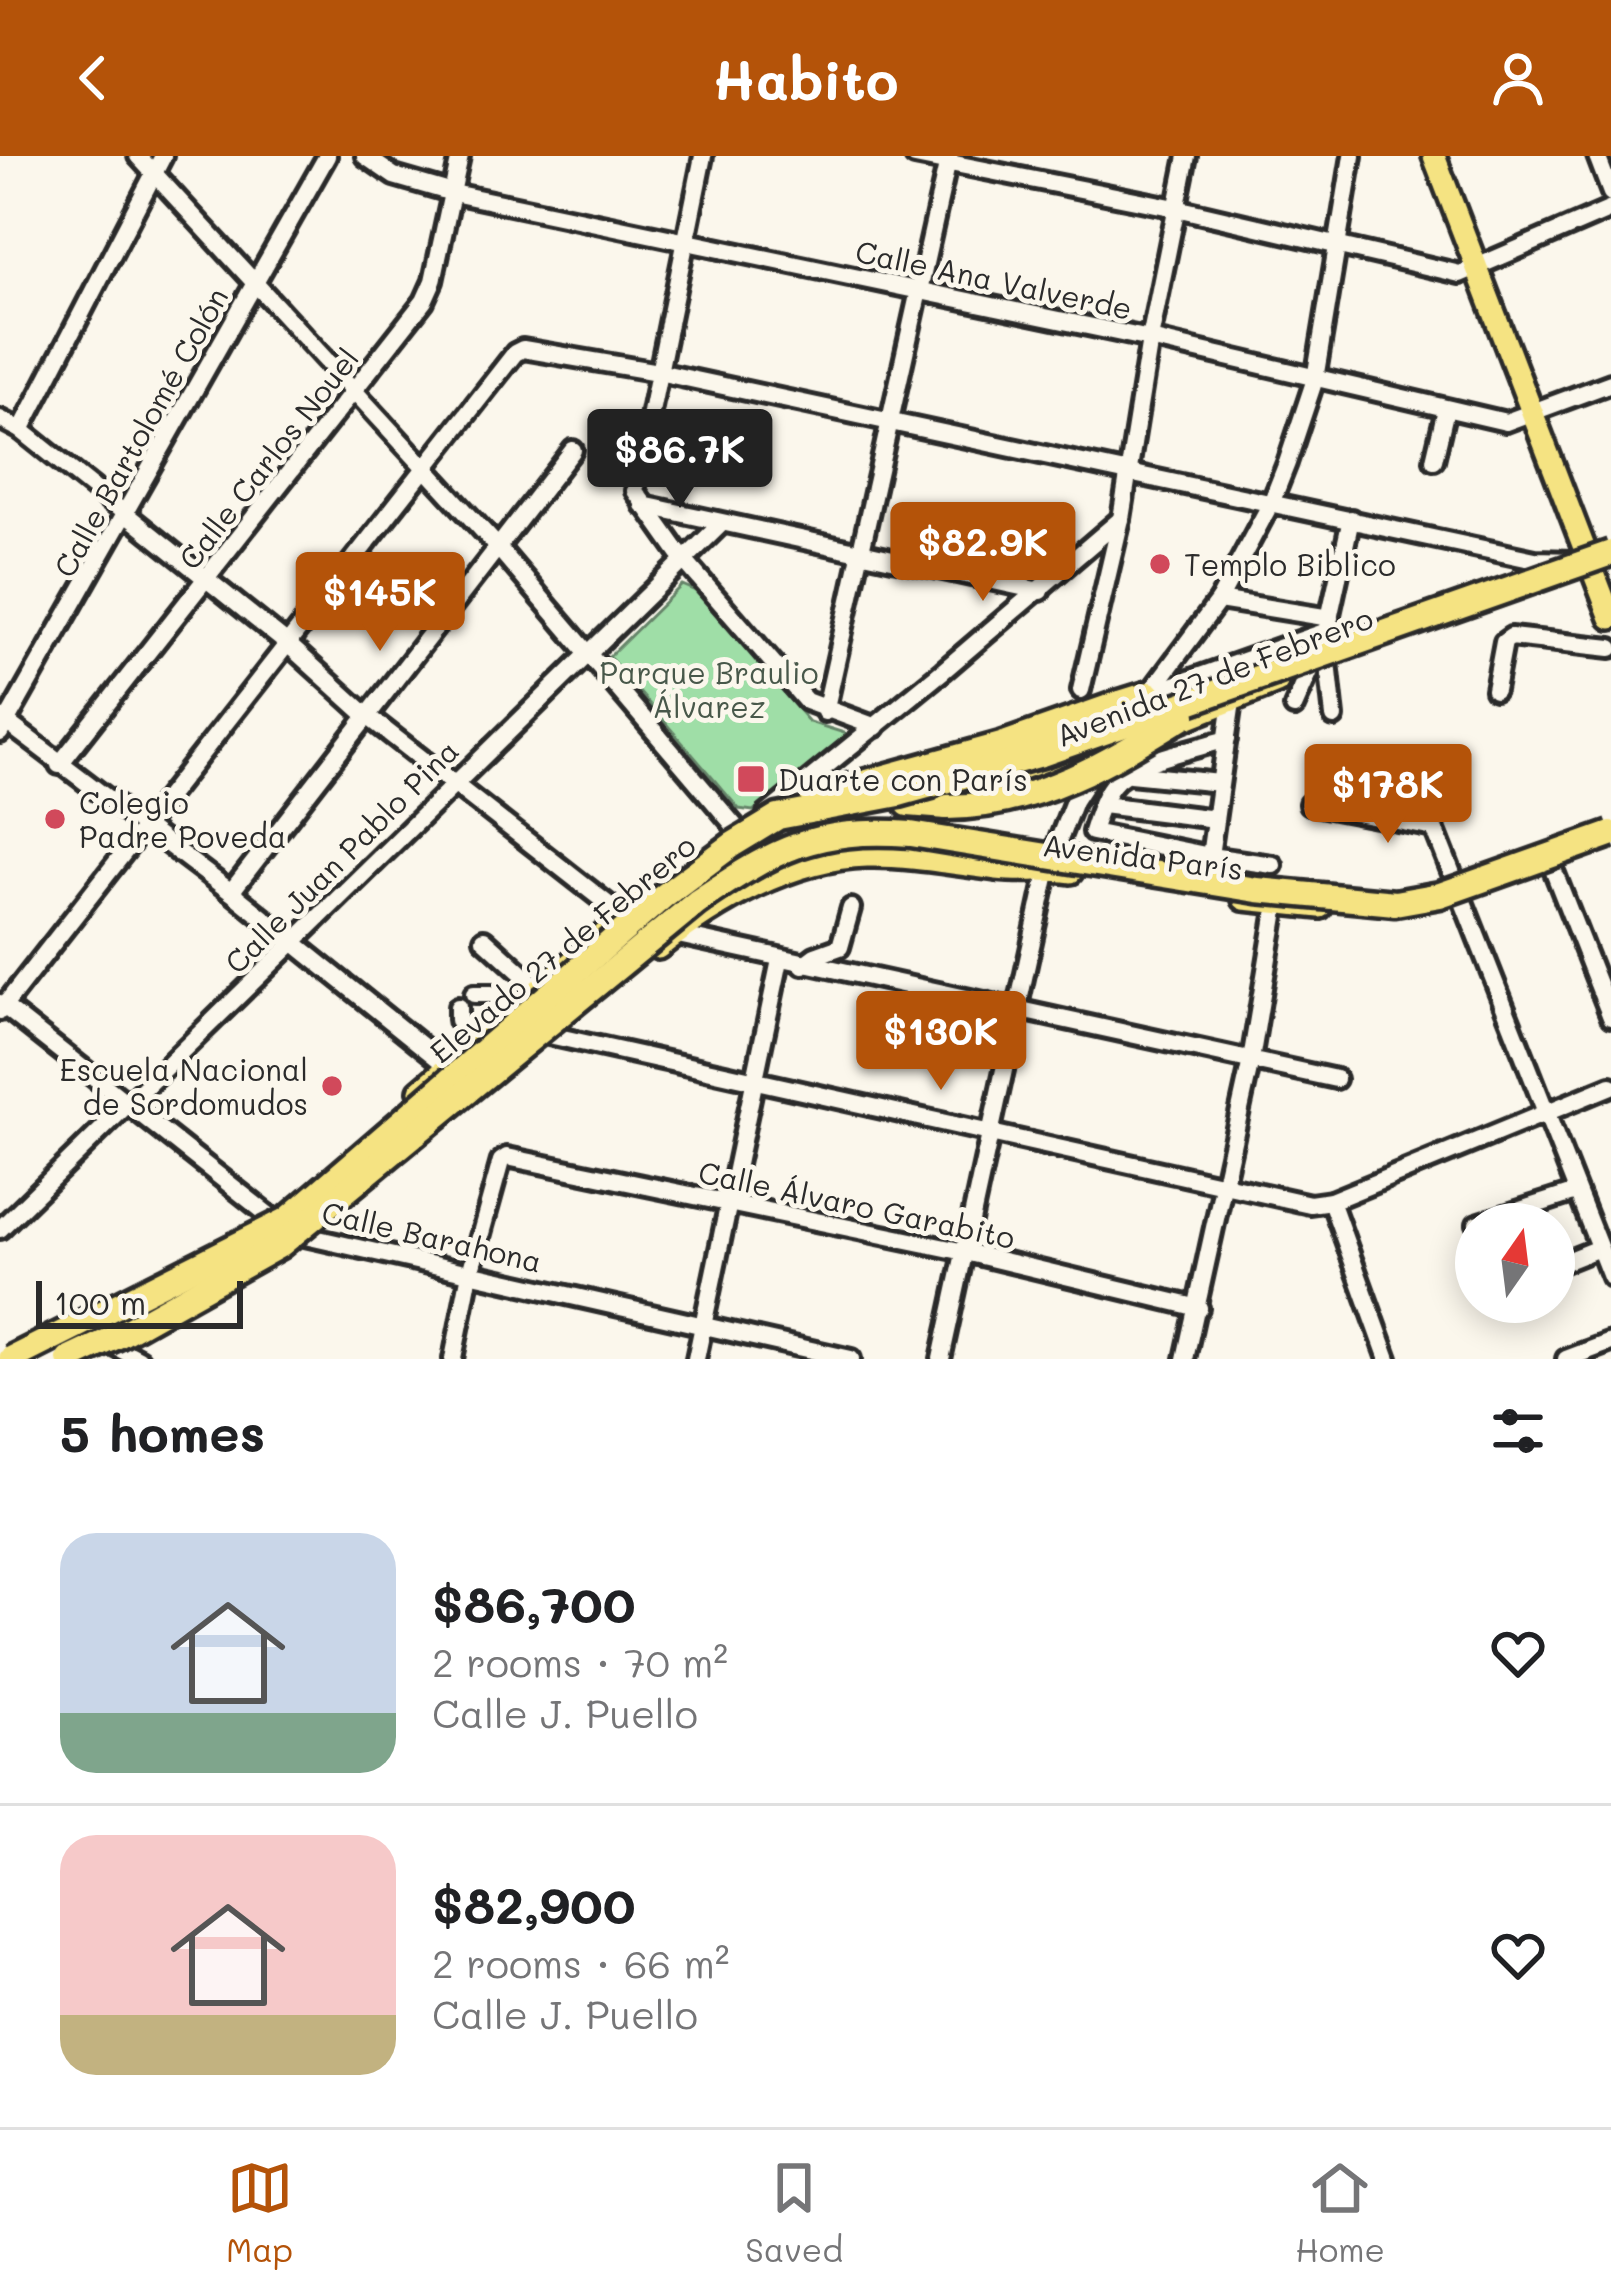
<!DOCTYPE html>
<meta charset="utf-8">
<style>
:root{--surface:#fff;--page:#f2f2f2;--text:#202124;--muted:#757577;--line:#e0e0e0;--accent:#b45309}
body{margin:0;font-family:Mali,sans-serif;background:var(--page);color:var(--text);height:100vh;display:flex;flex-direction:column;font-size:45px;white-space:nowrap}
*{box-sizing:border-box;margin:0}
p{font-size:39px;color:var(--muted)}
.icon{flex:none;width:66px;height:66px;fill:none;stroke:currentColor;stroke-width:2;stroke-linecap:round;stroke-linejoin:round}
.map{position:relative;height:1203px;overflow:hidden}
.side{display:flex;flex-direction:column;background:var(--surface);flex:1}
.side>*{flex:none}
.needle{width:78px;rotate:14deg}
.controls{position:absolute;left:1455px;top:1047px;display:grid;gap:24px}
.controls a{display:grid;place-items:center;width:120px;height:120px;border-radius:50%;background:var(--surface);box-shadow:0 6px 30px #0003;font-size:60px}
.scale{position:absolute;left:36px;bottom:30px;width:207px;box-sizing:border-box;padding-left:12px;border:6px solid #2b2b2b;border-top:0;font-size:33px;line-height:42px;white-space:nowrap;color:#2b2b2b;-webkit-text-stroke:9px #fbf7ec;paint-order:stroke}
.price{position:absolute;translate:-50% -102px;padding:0 27px;border-radius:12px;background:var(--accent);color:#fff;font-size:39px;line-height:78px;filter:drop-shadow(0 3px 6px #0008)}
.price::after{content:'';position:absolute;left:50%;top:72px;width:36px;height:27px;margin-left:-18px;background:inherit;clip-path:polygon(0 0,100% 0,50% 100%)}
.price.active{background:#222;color:#fff}
ul{padding:0;list-style:none}
li{display:flex;align-items:center;gap:36px;height:300px;padding:0 60px}
li+li{border-top:3px solid var(--line)}
li span{display:grid;place-items:center;flex:none;width:336px;height:240px;border-radius:36px;color:#555}
li>.icon{margin-inline-start:auto}
span .icon{width:144px;height:144px;fill:#fffc;stroke-width:1}
li b{font-size:51px}
h2{display:flex;justify-content:space-between;align-items:center;height:144px;padding:0 60px;font-size:51px}
header{display:flex;justify-content:space-between;align-items:center;height:156px;padding:0 60px;background:var(--accent);color:#fff;font-size:54px;font-weight:800}
.tab-bar{display:flex;justify-content:space-around;align-items:center;height:168px;border-top:3px solid var(--line);background:var(--surface);font-size:33px;color:var(--muted)}
.tab-bar a{display:grid;justify-items:center;gap:6px}
.tab-bar .active{color:var(--accent)}
.map>svg:first-child{display:block}
.green{fill:#9fdea7;stroke:#658469;stroke-width:3}
.lines{fill:none;stroke-linecap:round;stroke-linejoin:round}
.minor-casing{stroke:#2b2b2b;stroke-width:26}
.major-casing{stroke:#2b2b2b;stroke-width:30}
.highway-casing{stroke:#2b2b2b;stroke-width:33}
.minor{stroke:#fbf7ec;stroke-width:16}
.major{stroke:#f5e382;stroke-width:21}
.highway{stroke:#f5e382;stroke-width:24}
.highway-bridge-casing{stroke:#2b2b2b;stroke-width:33;stroke-linecap:butt}
.highway-bridge{stroke:#f5e382;stroke-width:24}
.poi-dot{fill:#d1495b;stroke:#fbf7ec;stroke-width:4.5}
.labels{text-anchor:middle;dominant-baseline:central;stroke-width:10;stroke-linejoin:round;paint-order:stroke}
.street-label{font-size:30px;fill:#2b2b2b;stroke:#fbf7ec}
.poi-label{font-size:30px;fill:#2b2b2b;stroke:#fbf7ec;text-anchor:start}
.park-label{font-size:30px;fill:#48584a;stroke:#fbf7ec}
</style>
<header><svg class="icon" aria-label="back" viewBox="0 0 24 24"><path d="M15 5l-7 7 7 7"/></svg>Habito<svg class="icon" aria-label="person" viewBox="0 0 24 24"><circle cx="12" cy="8" r="4"/><path d="M4 21q1-7 8-7t8 7"/></svg></header>
<div class="map">
<svg width="1611" height="1203" viewBox="0 0 1611 1203">
<rect width="100%" height="100%" fill="#fbf7ec"/>
<filter id="ink" filterUnits="userSpaceOnUse"><feTurbulence type="fractalNoise" baseFrequency=".00833" numOctaves="2"/><feDisplacementMap in="SourceGraphic" scale="24" xChannelSelector="R" yChannelSelector="G"/><feConvolveMatrix kernelMatrix="1 2 1 2 8 2 1 2 1" color-interpolation-filters="sRGB"/></filter>
<g filter="url(#ink)">
<polygon class="green" points="682,429 696,435 809,566 854,580 753,655 739,653 609,501"/>
<g class="lines">
<g class="minor-casing">
<g id="minor">
<polyline points="138,0 496,389 738,674"/>
<polyline points="365,0 394,20 453,37 1150,183 1506,266 1611,227"/>
<polyline points="703,0 635,335 683,403 806,545 876,571"/>
<polyline points="915,0 1176,52 1460,118 1611,53"/>
<polyline points="1597,0 1611,37"/>
<polyline points="0,263 21,274 290,490 366,559 623,760 634,764"/>
<polyline points="21,274 163,0"/>
<polyline points="1434,304 1446,253"/>
<polyline points="643,349 1040,435"/>
<polyline points="1219,444 1330,462"/>
<polyline points="1319,499 1328,506 1334,561"/>
<polyline points="1081,534 1121,363 1150,183 1187,0"/>
<polyline points="1495,534 1504,486 1511,481 1611,492"/>
<polyline points="1152,537 1327,475"/>
<polyline points="1144,545 1219,444 1272,345 1287,307 1315,223 1352,0"/>
<polyline points="1232,545 1210,700 1273,709"/>
<polyline points="1294,551 1325,481 1351,363"/>
<polyline points="825,556 949,0"/>
<polyline points="0,561 231,736 447,910"/>
<polyline points="0,577 327,0"/>
<polyline points="59,609 424,145 433,125 460,0"/>
<polyline points="1130,618 1220,627"/>
<polyline points="1309,648 1434,672 1611,1121"/>
<polyline points="1103,649 1215,663"/>
<polyline points="767,658 943,515 1121,363"/>
<path d="M1210 700 1092 676C1097 660 1104 636 1117 624 1141 603 1196 593 1227 583"/>
<polyline points="1551,708 1611,861"/>
<polyline points="231,736 573,294"/>
<polyline points="669,777 1336,923"/>
<polyline points="484,783 538,832"/>
<polyline points="803,809 815,800 840,791 851,752"/>
<polyline points="474,838 492,838 512,854"/>
<polyline points="0,847 271,1061 305,1080 851,1203"/>
<polyline points="458,851 458,864 476,885"/>
<polyline points="0,855 515,197 523,193 658,216 1535,404 1575,405"/>
<polyline points="549,879 1310,1048 1331,1045 1611,930"/>
<polyline points="1331,1045 1388,1203"/>
<polyline points="1477,1068 1576,1036"/>
<polyline points="0,1073 722,367"/>
<polyline points="1554,1110 1599,1092"/>
<polyline points="116,1191 139,1203"/>
<polyline points="453,1203 470,1117 501,1005 507,1001 965,1096 1199,1152"/>
<polyline points="696,1203 780,804"/>
<polyline points="941,1203 1048,712 1074,645 1094,614"/>
<polyline points="1185,1203 1251,904 1277,748"/>
<polyline points="1566,1203 1611,1186"/>
</g>
</g>
<g class="major-casing">
<g id="major">
<polyline points="1434,0 1611,462"/>
<polyline points="1172,568 1277,526"/>
<polyline points="950,642 1004,630 1126,585"/>
<polyline points="1244,743 1320,751"/>
<path d="M658 792C716 746 792 702 867 700 910 699 955 708 997 713 1022 716 1046 712 1071 716"/>
<polyline points="420,935 643,745"/>
</g>
</g>
<g class="highway-casing">
<g id="highway">
<polyline points="1120,547 1149,538"/>
<polyline points="908,648 947,651"/>
</g>
</g>
<use href="#minor" class="minor"/>
<use href="#major" class="major"/>
<use href="#highway" class="highway"/>
<g class="highway-bridge-casing">
<g id="highway-bridge">
<polyline points="813,641 1001,589 1120,547"/>
<path d="M947 651C1036 651 1111 605 1184 560"/>
<polyline points="11,1203 287,1064 665,739 732,689 778,661 899,638 1042,598 1611,397"/>
<path d="M69 1203 118 1180 280 1089 697 746C775 693 815 671 911 678L1257 734 1395 747 1440 739 1611 678"/>
</g>
</g>
<use href="#highway-bridge" class="highway-bridge"/>
</g>
</g>
<g class="poi-dot">
<circle cx="1160" cy="408" r="12"/>
<rect x="736" y="608" width="30" height="30" rx="6"/>
<circle cx="55" cy="663" r="12"/>
<circle cx="332" cy="930" r="12"/>
</g>
<g class="labels">
<g class="street-label">
<text transform="translate(994 123) rotate(12)">Calle Ana Valverde</text>
<text transform="translate(140 276) rotate(-61)">Calle Bartolomé Colón</text>
<text transform="translate(268 302) rotate(-52)">Calle Carlos Nouel</text>
<text transform="translate(1214 520) rotate(-21)">Avenida 27 de Febrero</text>
<text transform="translate(341 700) rotate(-45)">Calle Juan Pablo Pina</text>
<text transform="translate(1143 700) rotate(7)">Avenida París</text>
<text transform="translate(562 792) rotate(-40)">Elevado 27 de Febrero</text>
<text transform="translate(857 1048) rotate(12)">Calle Álvaro Garabito</text>
<text transform="translate(432 1080) rotate(13)">Calle Barahona</text>
</g>
<g class="poi-label">
<text x="1184" y="408">Templo Biblico</text>
<text x="778" y="623">Duarte con París</text>
<text x="79" y="646">Colegio<tspan x="79" dy="34">Padre Poveda</tspan></text>
<text x="308" y="913" text-anchor="end">Escuela Nacional<tspan x="308" dy="34">de Sordomudos</tspan></text>
</g>
<g class="park-label">
<text x="709" y="516">Parque Braulio<tspan x="709" dy="34">Álvarez</tspan></text>
</g>
</g>
</svg>
<div class="controls">
<a><svg class="needle" viewBox="-14 -14 28 28"><path d="M0-13l5 13h-10z" fill="#e53935"/><path d="M0 13l5-13h-10z" fill="#757577"/></svg></a>
</div>
<div class="scale">100 m</div>
<b class="price active" style="left:680px;top:355px">$86.7K</b>
<b class="price" style="left:983px;top:448px">$82.9K</b>
<b class="price" style="left:380px;top:498px">$145K</b>
<b class="price" style="left:1388px;top:690px">$178K</b>
<b class="price" style="left:941px;top:937px">$130K</b>
</div>
<section class="side">
<h2>5 homes<svg class="icon" aria-label="filters" viewBox="0 0 24 24"><path d="M4 7h16M4 17h16"/><circle cx="9" cy="7" r="2"/><circle cx="15" cy="17" r="2"/></svg></h2>
<ul>
<li><span style="background:linear-gradient(#c9d6e8 75%,#7fa58c 0)"><svg class="icon" aria-label="home" viewBox="0 0 24 24"><path d="M3 11l9-7 9 7M6 9v11h12V9"/></svg></span><div><b>$86,700</b><p>2 rooms · 70 m²</p><p>Calle J. Puello</p></div><svg class="icon" aria-label="heart" viewBox="0 0 24 24"><path d="M12 20l-8-8c-3-5 5-10 8-4 3-6 11-1 8 4z"/></svg></li>
<li><span style="background:linear-gradient(#f6c9c9 75%,#c2b280 0)"><svg class="icon" aria-label="home" viewBox="0 0 24 24"><path d="M3 11l9-7 9 7M6 9v11h12V9"/></svg></span><div><b>$82,900</b><p>2 rooms · 66 m²</p><p>Calle J. Puello</p></div><svg class="icon" aria-label="heart" viewBox="0 0 24 24"><path d="M12 20l-8-8c-3-5 5-10 8-4 3-6 11-1 8 4z"/></svg></li>
</ul>
</section>
<nav class="tab-bar">
<a class="active"><svg class="icon" aria-label="map" viewBox="0 0 24 24"><path d="M3 6l6-2 6 2 6-2v14l-6 2-6-2-6 2zM9 4v14M15 6v14"/></svg>Map</a>
<a><svg class="icon" aria-label="saved" viewBox="0 0 24 24"><path d="M7 4h10v16l-5-4-5 4z"/></svg>Saved</a>
<a><svg class="icon" aria-label="home" viewBox="0 0 24 24"><path d="M3 11l9-7 9 7M6 9v11h12V9"/></svg>Home</a>
</nav>
